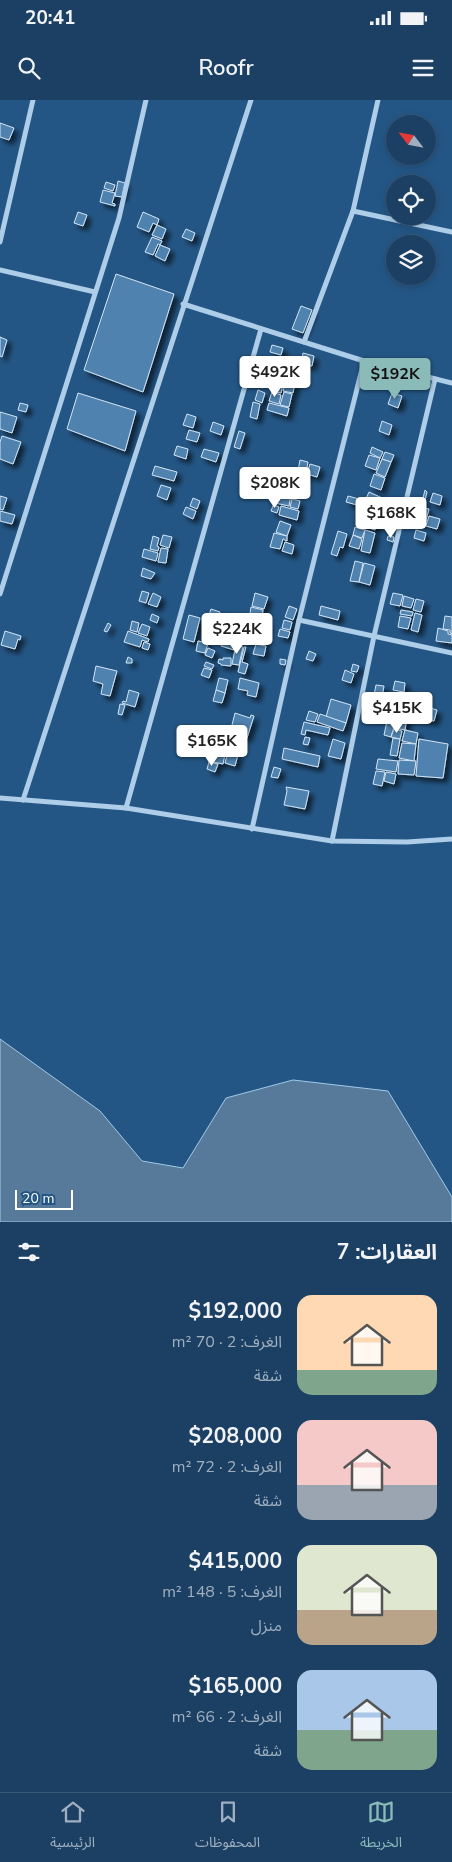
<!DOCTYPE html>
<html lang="ar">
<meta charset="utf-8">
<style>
:root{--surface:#1b4064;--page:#24476a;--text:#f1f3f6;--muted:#a0afbf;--line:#395978;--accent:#8bbbb9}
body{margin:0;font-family:"Nunito Sans","Noto Sans Arabic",sans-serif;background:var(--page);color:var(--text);direction:rtl;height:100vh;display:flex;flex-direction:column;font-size:19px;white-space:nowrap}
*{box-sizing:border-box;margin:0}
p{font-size:16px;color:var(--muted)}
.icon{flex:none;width:28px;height:28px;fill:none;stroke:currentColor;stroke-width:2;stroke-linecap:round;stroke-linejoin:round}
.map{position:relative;height:1122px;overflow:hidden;direction:ltr}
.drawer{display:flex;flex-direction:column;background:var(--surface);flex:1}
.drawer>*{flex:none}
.needle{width:32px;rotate:302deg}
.fabs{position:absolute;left:386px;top:15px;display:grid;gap:10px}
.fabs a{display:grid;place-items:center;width:50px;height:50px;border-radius:50%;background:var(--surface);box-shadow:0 2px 8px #0003,0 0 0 1px var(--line);font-size:25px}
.scale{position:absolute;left:15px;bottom:12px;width:58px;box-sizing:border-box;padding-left:5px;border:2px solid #fff;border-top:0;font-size:14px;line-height:18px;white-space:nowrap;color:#fff;-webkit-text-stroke:4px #245685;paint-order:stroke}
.price{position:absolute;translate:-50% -42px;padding:0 11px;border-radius:5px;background:#fff;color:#222;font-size:16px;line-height:32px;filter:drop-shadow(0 1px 2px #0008)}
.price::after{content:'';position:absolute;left:50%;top:30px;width:15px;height:11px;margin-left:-8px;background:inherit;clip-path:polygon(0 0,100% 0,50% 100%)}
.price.current{background:var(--accent);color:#111}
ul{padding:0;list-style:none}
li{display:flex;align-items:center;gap:15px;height:125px;padding:0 15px}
li span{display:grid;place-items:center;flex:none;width:140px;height:100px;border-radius:15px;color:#555}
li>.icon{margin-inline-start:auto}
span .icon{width:60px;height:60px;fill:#fffc;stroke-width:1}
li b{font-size:21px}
h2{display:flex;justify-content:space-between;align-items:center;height:60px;padding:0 15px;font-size:21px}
.status{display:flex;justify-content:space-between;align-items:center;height:35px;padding:0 25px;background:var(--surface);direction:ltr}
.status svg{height:14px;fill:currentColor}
header{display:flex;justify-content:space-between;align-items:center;height:65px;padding:0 15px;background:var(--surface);font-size:22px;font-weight:600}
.menu{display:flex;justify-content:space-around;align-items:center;height:70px;border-top:1px solid var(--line);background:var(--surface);font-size:14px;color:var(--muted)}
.menu a{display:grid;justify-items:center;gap:2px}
.menu .current{color:var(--accent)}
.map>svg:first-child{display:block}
.water{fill:#577a9a;stroke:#a1c9e9}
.building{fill:#5082ae;stroke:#d1e5f6;filter:url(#shadow)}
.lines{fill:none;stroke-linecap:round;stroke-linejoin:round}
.minor{stroke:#adcde8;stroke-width:5}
</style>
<div class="status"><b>20:41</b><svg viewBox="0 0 49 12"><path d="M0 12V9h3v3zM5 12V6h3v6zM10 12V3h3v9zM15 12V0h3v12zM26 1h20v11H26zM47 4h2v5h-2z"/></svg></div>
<header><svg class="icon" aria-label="menu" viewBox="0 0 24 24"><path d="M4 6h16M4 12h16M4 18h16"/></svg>Roofr<svg class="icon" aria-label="search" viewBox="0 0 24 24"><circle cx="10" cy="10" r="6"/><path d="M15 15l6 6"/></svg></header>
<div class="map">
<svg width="452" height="1122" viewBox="0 0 452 1122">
<defs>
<filter id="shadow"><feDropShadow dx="4.5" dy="4.5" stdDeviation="2.5" flood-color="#0009"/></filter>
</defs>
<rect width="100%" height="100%" fill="#245685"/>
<polygon class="water" points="0,939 100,1011 142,1061 183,1068 226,998 293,980 388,991 452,1097 452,1122 0,1122"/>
<g class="building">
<polygon points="0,23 14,28 9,40 0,37"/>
<polygon points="118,81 125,83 122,97 115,96"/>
<polygon points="106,82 115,85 113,91 104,88"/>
<polygon points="103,90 115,93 112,103 115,104 115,106 100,102"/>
<polygon points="78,112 87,115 83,126 74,123"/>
<polygon points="143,112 159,119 157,125 153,123 149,132 137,127"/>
<polygon points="157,125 166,129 162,139 152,135"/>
<polygon points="186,129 195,133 192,141 182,137"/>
<polygon points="152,137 162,141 160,145 158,144 153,155 145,152"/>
<polygon points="160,145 170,149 165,161 155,156"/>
<polygon points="116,174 174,194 143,292 84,270"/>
<polygon points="301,206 312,210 303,233 292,229"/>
<polygon points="0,237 7,240 2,257 0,256"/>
<polygon points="272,245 283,248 281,255 270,252"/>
<polygon points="303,253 314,256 312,266 301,263"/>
<polygon points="278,268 289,271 286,274 287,278 276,275"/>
<polygon points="290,268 299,270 296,281 288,279"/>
<polygon points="275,278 284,280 281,293 272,291"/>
<polygon points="286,280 295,283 293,293 283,291"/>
<polygon points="258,290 265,293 262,303 255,300"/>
<polygon points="272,292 281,295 279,304 269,301"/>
<polygon points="284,292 292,294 289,307 280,305"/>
<polygon points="78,293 136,311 125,351 67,329"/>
<polygon points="392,293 402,296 398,308 388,304"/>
<polygon points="253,302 260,304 257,319 250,317"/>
<polygon points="20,303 28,305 26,312 18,310"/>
<polygon points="269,303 289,308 287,316 267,310"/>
<polygon points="0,312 17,317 12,333 0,329"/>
<polygon points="187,314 196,317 193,328 183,325"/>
<polygon points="382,321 392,325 389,335 379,331"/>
<polygon points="213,322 224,326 221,335 210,331"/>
<polygon points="189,330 200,333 197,342 186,339"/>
<polygon points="239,331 245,333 240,349 234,347"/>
<polygon points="2,336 21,342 13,364 0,359 0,342"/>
<polygon points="177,346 188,349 186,359 174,355"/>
<polygon points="372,347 383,352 380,358 370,353"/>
<polygon points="204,349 219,353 216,362 201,357"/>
<polygon points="385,352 394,355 391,362 382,359"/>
<polygon points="369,355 380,358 376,370 365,366"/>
<polygon points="382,359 391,362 385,377 376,373"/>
<polygon points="300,360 308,362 305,378 297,376"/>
<polygon points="310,364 320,367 317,377 307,374"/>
<polygon points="155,366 177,372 174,381 152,375"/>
<polygon points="374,374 385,378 381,390 370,386"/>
<polygon points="161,385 171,388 167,400 157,396"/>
<polygon points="425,390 427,392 423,408 429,409 425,424 417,422"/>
<polygon points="278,391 291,394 289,406 275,403"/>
<polygon points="369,392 382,398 379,406 365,401"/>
<polygon points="433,393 442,396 440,405 430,402"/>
<polygon points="0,396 7,398 3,410 0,409"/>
<polygon points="348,396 359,399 357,405 346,402"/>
<polygon points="193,398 200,401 197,409 190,406"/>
<polygon points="292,399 300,401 298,409 290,407"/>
<polygon points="363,402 371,405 366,427 356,425"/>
<polygon points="274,403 274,405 279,407 277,413 271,411"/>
<polygon points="281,406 299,411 297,420 279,415"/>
<polygon points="373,406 383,409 375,430 366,427"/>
<polygon points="186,407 196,411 193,419 183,414"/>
<polygon points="0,411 15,415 12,424 0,421"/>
<polygon points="429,416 440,419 437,429 426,426"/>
<polygon points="280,421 291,425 287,436 276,432"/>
<polygon points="355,427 365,430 362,438 353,435"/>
<polygon points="365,430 375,433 370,453 361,451"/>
<polygon points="416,430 426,433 424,441 414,438"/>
<polygon points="338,431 347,434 343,448 340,447 337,456 331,454"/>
<polygon points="274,433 287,436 287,441 283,439 280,449 270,447"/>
<polygon points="163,435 172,437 169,448 160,445"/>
<polygon points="353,435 362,439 359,449 349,446"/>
<polygon points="153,436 159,438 157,446 159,447 158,451 150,449"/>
<polygon points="388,436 394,437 393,442 387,440"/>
<polygon points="285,442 294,445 292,454 282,451"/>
<polygon points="161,448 168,449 166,463 158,462"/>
<polygon points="144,449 158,453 156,461 142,457"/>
<polygon points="355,461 363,463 359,482 350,481"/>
<polygon points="364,463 375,466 370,485 359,482"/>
<polygon points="143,468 155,473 151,479 141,476"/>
<polygon points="142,491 149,493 146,503 139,501"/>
<polygon points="153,493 161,497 157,507 148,504"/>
<polygon points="255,493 268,497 264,509 252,506"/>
<polygon points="393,493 403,495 400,506 390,504"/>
<polygon points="404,496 414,499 411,508 402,506"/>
<polygon points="416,499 424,501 421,512 413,510"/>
<polygon points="289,506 297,509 293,520 285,517"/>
<polygon points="321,506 340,511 338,520 319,515"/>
<polygon points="251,507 263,510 261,522 249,520"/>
<polygon points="211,509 220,512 213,536 203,534"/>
<polygon points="401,510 413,512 412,516 400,514"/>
<polygon points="415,513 422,515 418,532 411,530"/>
<polygon points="152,514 159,517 157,523 150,520"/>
<polygon points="189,515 200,518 194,542 183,539"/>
<polygon points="232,516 235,517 234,525 230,525"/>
<polygon points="400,516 411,518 408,529 398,527"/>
<polygon points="445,516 452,517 452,534 450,533 450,530 443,529"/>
<polygon points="236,517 241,518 239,527 235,526"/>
<polygon points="284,520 292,522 290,530 282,528"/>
<polygon points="132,521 139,523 137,532 130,530"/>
<polygon points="248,521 258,523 256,530 247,528"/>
<polygon points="108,523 111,525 107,532 104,531"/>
<polygon points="260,523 267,524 266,527 259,526"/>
<polygon points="142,524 150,527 147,536 138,533"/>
<polygon points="259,527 267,529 265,534 258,532"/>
<polygon points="438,528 448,531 448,534 452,535 452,543 436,541"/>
<polygon points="280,529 290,532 288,538 278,536"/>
<polygon points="245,530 256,532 254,542 243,539"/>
<polygon points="5,531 21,536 20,540 18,539 15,549 1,545"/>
<polygon points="128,531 149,539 148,542 142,540 140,547 124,542"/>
<polygon points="258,534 266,535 264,544 256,542"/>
<polygon points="223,537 236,540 234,550 221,546"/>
<polygon points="198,541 208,543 205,553 196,551"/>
<polygon points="144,542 150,544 148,550 142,548"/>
<polygon points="256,544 266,546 264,556 253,554"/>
<polygon points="236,545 243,547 239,565 232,564"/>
<polygon points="244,547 246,547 242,562 248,564 245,574 238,572"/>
<polygon points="208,548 215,551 212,558 205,555"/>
<polygon points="309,551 316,554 313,561 306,559"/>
<polygon points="128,557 132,559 132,563 126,563"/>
<polygon points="223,558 231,558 231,566 221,565 221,564 218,563 219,559 223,560"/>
<polygon points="280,559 286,560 285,565 280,564"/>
<polygon points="206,562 214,565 212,569 204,566"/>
<polygon points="353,564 359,566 357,572 351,571"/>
<polygon points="96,566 117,571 110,596 101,594 103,584 93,581"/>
<polygon points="204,568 212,570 209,578 201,575"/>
<polygon points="345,570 354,574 351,583 342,580"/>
<polygon points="219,578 228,580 225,593 216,590"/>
<polygon points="240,578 259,583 256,597 247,595 248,591 238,589"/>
<polygon points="395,581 405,583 404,592 393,590"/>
<polygon points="376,585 384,586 382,597 374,595"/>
<polygon points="129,590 139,593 135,607 122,603 123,601 126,602"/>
<polygon points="216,590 225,593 222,603 213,601"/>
<polygon points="331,599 351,605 346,623 326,617"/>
<polygon points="401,603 409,605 405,630 395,628"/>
<polygon points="120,604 125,605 122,615 118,614"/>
<polygon points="413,604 425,606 423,618 410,615"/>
<polygon points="427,607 437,610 434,621 424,619"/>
<polygon points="309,611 318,614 315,622 306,620"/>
<polygon points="235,613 250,618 251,615 254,616 247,638 230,633"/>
<polygon points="320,614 346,623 343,631 317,622"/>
<polygon points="387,621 395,623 391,637 384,635"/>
<polygon points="304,622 330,628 328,635 306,630 305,635 301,634"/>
<polygon points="217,627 223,629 222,633 216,631"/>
<polygon points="394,629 402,631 400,639 391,637"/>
<polygon points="405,630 418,633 416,644 402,641"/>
<polygon points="216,631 229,635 226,648 212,645"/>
<polygon points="305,637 310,638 308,645 303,644"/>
<polygon points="393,638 400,639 397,656 390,655"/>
<polygon points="333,639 345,643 341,659 328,656"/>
<polygon points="419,639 448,644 443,678 416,676"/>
<polygon points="402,643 416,644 414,661 399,658"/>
<polygon points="284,648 320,656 318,667 282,659"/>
<polygon points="211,651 225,654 223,664 208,661"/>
<polygon points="228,652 238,655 235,666 225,663"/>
<polygon points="378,659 398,661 396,672 376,669"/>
<polygon points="399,660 416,661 414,675 398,674"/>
<polygon points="209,662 218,664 215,672 207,669"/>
<polygon points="274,667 281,669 278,678 271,677"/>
<polygon points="376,671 385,672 382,686 373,684"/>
<polygon points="386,672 396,674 394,684 384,681"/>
<polygon points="286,687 309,691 305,709 284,705 287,691"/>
</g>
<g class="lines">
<g class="minor">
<polyline points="353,111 452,132"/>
<polyline points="0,142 33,0"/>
<polyline points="0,170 95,192"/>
<polyline points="183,204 364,261 452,283"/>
<polyline points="304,242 353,111 378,0"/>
<polyline points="0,494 119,118 146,0"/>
<polyline points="299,520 452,553"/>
<polyline points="0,698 126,708 332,741 407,742 452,739"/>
<polyline points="23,700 251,0"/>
<polyline points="126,708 261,229"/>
<polyline points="252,729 299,520 364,261"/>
<polyline points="332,741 374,536 435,279"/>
</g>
</g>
</svg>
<div class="fabs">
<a><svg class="needle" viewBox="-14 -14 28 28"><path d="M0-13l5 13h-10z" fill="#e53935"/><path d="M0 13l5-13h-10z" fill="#a0afbf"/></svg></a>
<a><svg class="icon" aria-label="locate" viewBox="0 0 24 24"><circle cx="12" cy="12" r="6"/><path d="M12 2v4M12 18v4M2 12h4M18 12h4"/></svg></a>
<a><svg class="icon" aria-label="layers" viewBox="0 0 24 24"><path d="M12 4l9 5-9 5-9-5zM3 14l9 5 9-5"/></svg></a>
</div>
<div class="scale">20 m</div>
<b class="price" style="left:275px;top:298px">$492K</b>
<b class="price current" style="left:395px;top:300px">$192K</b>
<b class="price" style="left:275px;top:409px">$208K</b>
<b class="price" style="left:391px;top:439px">$168K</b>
<b class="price" style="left:237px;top:555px">$224K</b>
<b class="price" style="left:397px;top:634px">$415K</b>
<b class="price" style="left:212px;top:667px">$165K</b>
</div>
<section class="drawer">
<h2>العقارات: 7<svg class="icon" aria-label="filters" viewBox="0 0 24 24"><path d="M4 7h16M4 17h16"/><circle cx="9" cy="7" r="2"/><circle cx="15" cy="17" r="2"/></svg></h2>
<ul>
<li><span style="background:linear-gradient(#ffd9b3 75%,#7fa58c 0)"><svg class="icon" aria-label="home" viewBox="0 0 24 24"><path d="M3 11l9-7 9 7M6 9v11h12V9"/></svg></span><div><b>$192,000</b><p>الغرف: 2 · 70 m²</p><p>شقة</p></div></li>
<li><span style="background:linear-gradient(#f6c9c9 65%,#9aa5b1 0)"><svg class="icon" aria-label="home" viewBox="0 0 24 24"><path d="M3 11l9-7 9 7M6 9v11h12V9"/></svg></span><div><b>$208,000</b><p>الغرف: 2 · 72 m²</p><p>شقة</p></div></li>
<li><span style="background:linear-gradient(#dfe7d0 65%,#b9a48a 0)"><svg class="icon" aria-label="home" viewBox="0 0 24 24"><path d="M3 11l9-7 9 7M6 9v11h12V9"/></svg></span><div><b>$415,000</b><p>الغرف: 5 · 148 m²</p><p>منزل</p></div></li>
<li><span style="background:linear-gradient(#a9c7e8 60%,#7fa58c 0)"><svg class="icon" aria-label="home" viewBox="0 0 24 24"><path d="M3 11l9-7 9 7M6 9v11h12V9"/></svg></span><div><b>$165,000</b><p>الغرف: 2 · 66 m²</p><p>شقة</p></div></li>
</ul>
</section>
<nav class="menu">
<a class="current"><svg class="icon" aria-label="map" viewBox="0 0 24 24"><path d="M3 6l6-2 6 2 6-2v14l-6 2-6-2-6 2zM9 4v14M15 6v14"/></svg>الخريطة</a>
<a><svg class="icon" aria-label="saved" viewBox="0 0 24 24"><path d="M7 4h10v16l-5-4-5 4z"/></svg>المحفوظات</a>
<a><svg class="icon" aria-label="home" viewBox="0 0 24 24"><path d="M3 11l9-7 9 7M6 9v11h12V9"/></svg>الرئيسية</a>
</nav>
